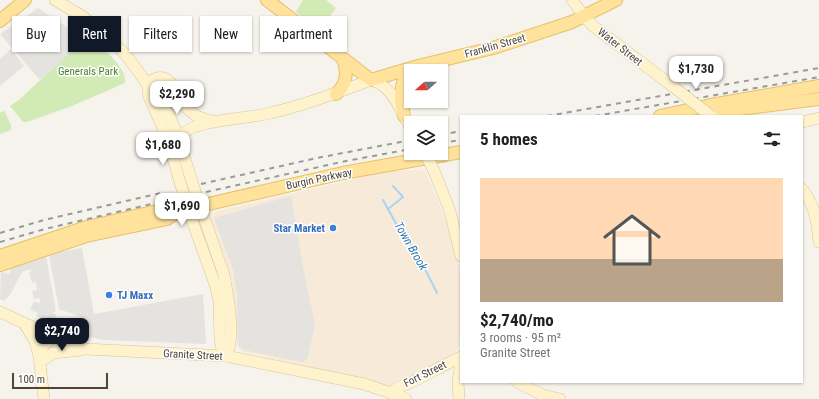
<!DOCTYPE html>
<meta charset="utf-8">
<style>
:root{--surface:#fff;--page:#f2f2f2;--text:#202124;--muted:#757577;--line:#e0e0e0;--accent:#111827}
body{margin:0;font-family:"Roboto Condensed",sans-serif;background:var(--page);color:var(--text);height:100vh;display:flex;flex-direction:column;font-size:15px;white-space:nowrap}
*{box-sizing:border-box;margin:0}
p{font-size:13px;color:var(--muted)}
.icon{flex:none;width:22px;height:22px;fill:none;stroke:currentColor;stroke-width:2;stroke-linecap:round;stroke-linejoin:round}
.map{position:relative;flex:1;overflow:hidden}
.side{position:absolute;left:460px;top:115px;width:343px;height:268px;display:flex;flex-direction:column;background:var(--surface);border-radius:0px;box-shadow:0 1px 3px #0004}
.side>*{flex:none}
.banner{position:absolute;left:12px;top:16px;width:380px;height:36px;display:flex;gap:8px}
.needle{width:26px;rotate:249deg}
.controls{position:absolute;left:404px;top:64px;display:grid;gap:8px}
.controls a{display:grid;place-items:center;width:44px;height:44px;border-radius:0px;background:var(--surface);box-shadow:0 1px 3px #0004;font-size:20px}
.scale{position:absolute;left:12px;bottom:10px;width:96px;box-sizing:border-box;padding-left:4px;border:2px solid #4b4439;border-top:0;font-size:11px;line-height:14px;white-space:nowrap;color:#4b4439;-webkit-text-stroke:3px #fff;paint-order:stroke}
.price{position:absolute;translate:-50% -34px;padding:0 9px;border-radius:8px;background:#fff;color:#222;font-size:13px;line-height:26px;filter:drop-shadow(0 1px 2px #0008)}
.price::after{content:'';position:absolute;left:50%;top:24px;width:12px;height:9px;margin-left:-6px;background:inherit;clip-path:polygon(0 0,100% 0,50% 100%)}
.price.on{background:var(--accent);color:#fff}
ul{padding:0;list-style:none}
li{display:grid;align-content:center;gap:8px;height:212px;padding:0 20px}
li+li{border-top:1px solid var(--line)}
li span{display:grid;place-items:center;height:124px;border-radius:0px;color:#555}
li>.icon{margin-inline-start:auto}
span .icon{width:72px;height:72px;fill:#fffc;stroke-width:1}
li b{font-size:17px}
h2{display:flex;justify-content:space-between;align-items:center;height:48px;padding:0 20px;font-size:17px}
.pill{padding:0 14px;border-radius:0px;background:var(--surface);box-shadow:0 1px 3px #0004;font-size:14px;line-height:36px}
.pill.on{background:var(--accent);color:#fff}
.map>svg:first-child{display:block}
.commercial{fill:#f7ead8}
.green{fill:#d2eab5}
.parking{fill:#e5e3e0}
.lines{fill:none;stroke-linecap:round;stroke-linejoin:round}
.stream{stroke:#a9d4f2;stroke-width:2}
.secondary-casing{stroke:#d6c79b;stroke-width:12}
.primary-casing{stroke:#e6c16a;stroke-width:14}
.secondary{stroke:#fff3cd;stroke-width:11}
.primary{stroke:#ffe39c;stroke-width:12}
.rail{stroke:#9a9a9a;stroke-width:2;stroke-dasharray:5 5;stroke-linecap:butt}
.secondary-bridge-casing{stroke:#d6c79b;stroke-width:12;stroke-linecap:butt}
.secondary-bridge{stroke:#fff3cd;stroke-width:11}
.shop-dot{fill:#3f7fe0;stroke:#fff;stroke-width:1.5}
.labels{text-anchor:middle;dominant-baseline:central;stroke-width:3;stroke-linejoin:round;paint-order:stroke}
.street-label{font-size:11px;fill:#4b4439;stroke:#fff}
.park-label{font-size:11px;fill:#4a7f2a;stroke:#fff}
.shop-label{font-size:11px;font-weight:bold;fill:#366cbe;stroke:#fff;text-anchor:end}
.water-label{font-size:12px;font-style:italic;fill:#2e7ab2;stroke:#fff}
</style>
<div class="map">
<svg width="819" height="399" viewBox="0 0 819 399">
<rect width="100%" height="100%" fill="#f6f3ec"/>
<polygon class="commercial" points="425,170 452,236 460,272 461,337 458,349 440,365 399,388 241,351 236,345 232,280 211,219 215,212 388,171"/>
<g class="green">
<polygon points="303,0 326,0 336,8 320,31 296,12"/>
<path d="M82 31C94 39 118 60 124 74 125 76 125 80 125 83L72 106 27 122H23L10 106 19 100 80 43 77 39Z"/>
<polygon points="4,110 11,125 11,130 0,134 0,113"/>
</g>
<g class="parking">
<polygon points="38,8 79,35 77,39 81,43 40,80 0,34"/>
<polygon points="11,49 24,66 0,86 0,59"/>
<polygon points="291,196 304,272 315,325 307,359 303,362 244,350 238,345 237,295 233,269 214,218"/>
<polygon points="82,248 94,314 203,294 206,344 103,340 86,336 81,317 59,309 49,254"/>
<polygon points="46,257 56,311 53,313 57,315 53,321 45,317 43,319 36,316 38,313 30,310 34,301 39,303 40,302 40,298 34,299 32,291 37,290 36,282 32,283 29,272 33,270 27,270 22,272 10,295 4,301 0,299 1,272 8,274 11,272 10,268"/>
</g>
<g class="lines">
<g class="stream">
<polyline points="383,200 399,229 417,253 437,293"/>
<polyline points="388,209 403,197 393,186"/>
</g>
<g class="secondary-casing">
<g id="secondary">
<path d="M55 0 82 16 105 34 126 55 148 85 155 89 171 119 177 134 195 191 224 275C228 296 236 337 226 356"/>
<polyline points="572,0 584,16 593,26 667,82"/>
<path d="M371 80C393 86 400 110 411 128"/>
<path d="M146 83C152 80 158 76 164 78 173 80 180 100 186 107 192 115 204 120 213 121"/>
<polyline points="148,85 148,94 166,135 188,209 216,287 219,302 220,340 222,349 226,356"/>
<polyline points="802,122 819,118"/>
<path d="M180 142C182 134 186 130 194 127 216 119 242 119 266 114 302 106 336 93 371 80"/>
<polyline points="434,171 450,211 461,256"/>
<path d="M802 189C815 205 817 222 819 242"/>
<polyline points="0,312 65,342 85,349 226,356 364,384 400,396 406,399"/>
<polyline points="24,323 35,341 39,356"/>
<polyline points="45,359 53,353 81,350"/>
<polyline points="517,382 543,395 560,399"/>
<path d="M391 393C396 387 403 386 410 383 427 375 443 365 461 357"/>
<polyline points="44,399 39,355 43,346 53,337"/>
<polyline points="459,399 458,382 461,362"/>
</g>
</g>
<g class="primary-casing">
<g id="primary">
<polyline points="267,0 371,80 418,66 493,48 572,22 616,0"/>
<polyline points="0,21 25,0"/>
<path d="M336 94C347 84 348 73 343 59"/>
<polyline points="708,113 819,99"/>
<path d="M404 116C400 99 398 84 411 71"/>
<polyline points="660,116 711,105 819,86"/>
<polyline points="0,256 87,227 166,209 178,211 343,173 461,152"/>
<polyline points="0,265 86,236 167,219 178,211"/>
</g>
</g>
<use href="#secondary" class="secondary"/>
<use href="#primary" class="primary"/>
<g class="rail">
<polyline points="547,116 819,68"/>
<polyline points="595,116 819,77"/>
<polyline points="441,135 461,131"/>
<polyline points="441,143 461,140"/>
<polyline points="201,184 317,158 411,140"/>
<polyline points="206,192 346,161 411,149"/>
<polyline points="0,233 44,220 161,193"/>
<polyline points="0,242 45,229 164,201"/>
</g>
<g class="secondary-bridge-casing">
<g id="secondary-bridge">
<polyline points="667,82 711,116"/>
<polyline points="425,153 434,171"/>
</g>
</g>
<use href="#secondary-bridge" class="secondary-bridge"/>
</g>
<g class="shop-dot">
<circle cx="333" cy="228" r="4"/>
<circle cx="109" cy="295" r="4"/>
</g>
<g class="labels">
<g class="street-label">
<text transform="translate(495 46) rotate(-16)">Franklin Street</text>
<text transform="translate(620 47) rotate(38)">Water Street</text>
<text transform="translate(319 179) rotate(-12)">Burgin Parkway</text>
<text transform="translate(193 355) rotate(3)">Granite Street</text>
<text transform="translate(425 374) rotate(-26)">Fort Street</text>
</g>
<g class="park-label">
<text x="88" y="71">Generals Park</text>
</g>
<g class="shop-label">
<text x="325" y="228">Star Market</text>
<text x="117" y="295" text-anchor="start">TJ Maxx</text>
</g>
<g class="water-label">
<text transform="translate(411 246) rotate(60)">Town Brook</text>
</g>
</g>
</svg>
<div class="controls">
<a><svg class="needle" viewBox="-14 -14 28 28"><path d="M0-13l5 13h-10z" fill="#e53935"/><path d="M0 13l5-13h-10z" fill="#757577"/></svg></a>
<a><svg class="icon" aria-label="layers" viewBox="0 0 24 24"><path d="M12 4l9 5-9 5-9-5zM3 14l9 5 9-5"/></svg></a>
</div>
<div class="scale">100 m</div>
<b class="price" style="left:696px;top:90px">$1,730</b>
<b class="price" style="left:177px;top:115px">$2,290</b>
<b class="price" style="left:163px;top:166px">$1,680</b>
<b class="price" style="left:182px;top:227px">$1,690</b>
<b class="price on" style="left:62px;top:352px">$2,740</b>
<div class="banner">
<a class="pill">Buy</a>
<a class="pill on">Rent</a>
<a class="pill">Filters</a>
<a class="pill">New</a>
<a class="pill">Apartment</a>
</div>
<section class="side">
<h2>5 homes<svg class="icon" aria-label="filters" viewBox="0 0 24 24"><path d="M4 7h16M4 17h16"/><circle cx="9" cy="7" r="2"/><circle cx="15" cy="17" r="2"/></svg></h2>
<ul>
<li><span style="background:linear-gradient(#ffd9b3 65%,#b9a48a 0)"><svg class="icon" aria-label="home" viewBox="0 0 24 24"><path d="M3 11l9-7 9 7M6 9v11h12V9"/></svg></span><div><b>$2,740/mo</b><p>3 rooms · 95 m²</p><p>Granite Street</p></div></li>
</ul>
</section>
</div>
